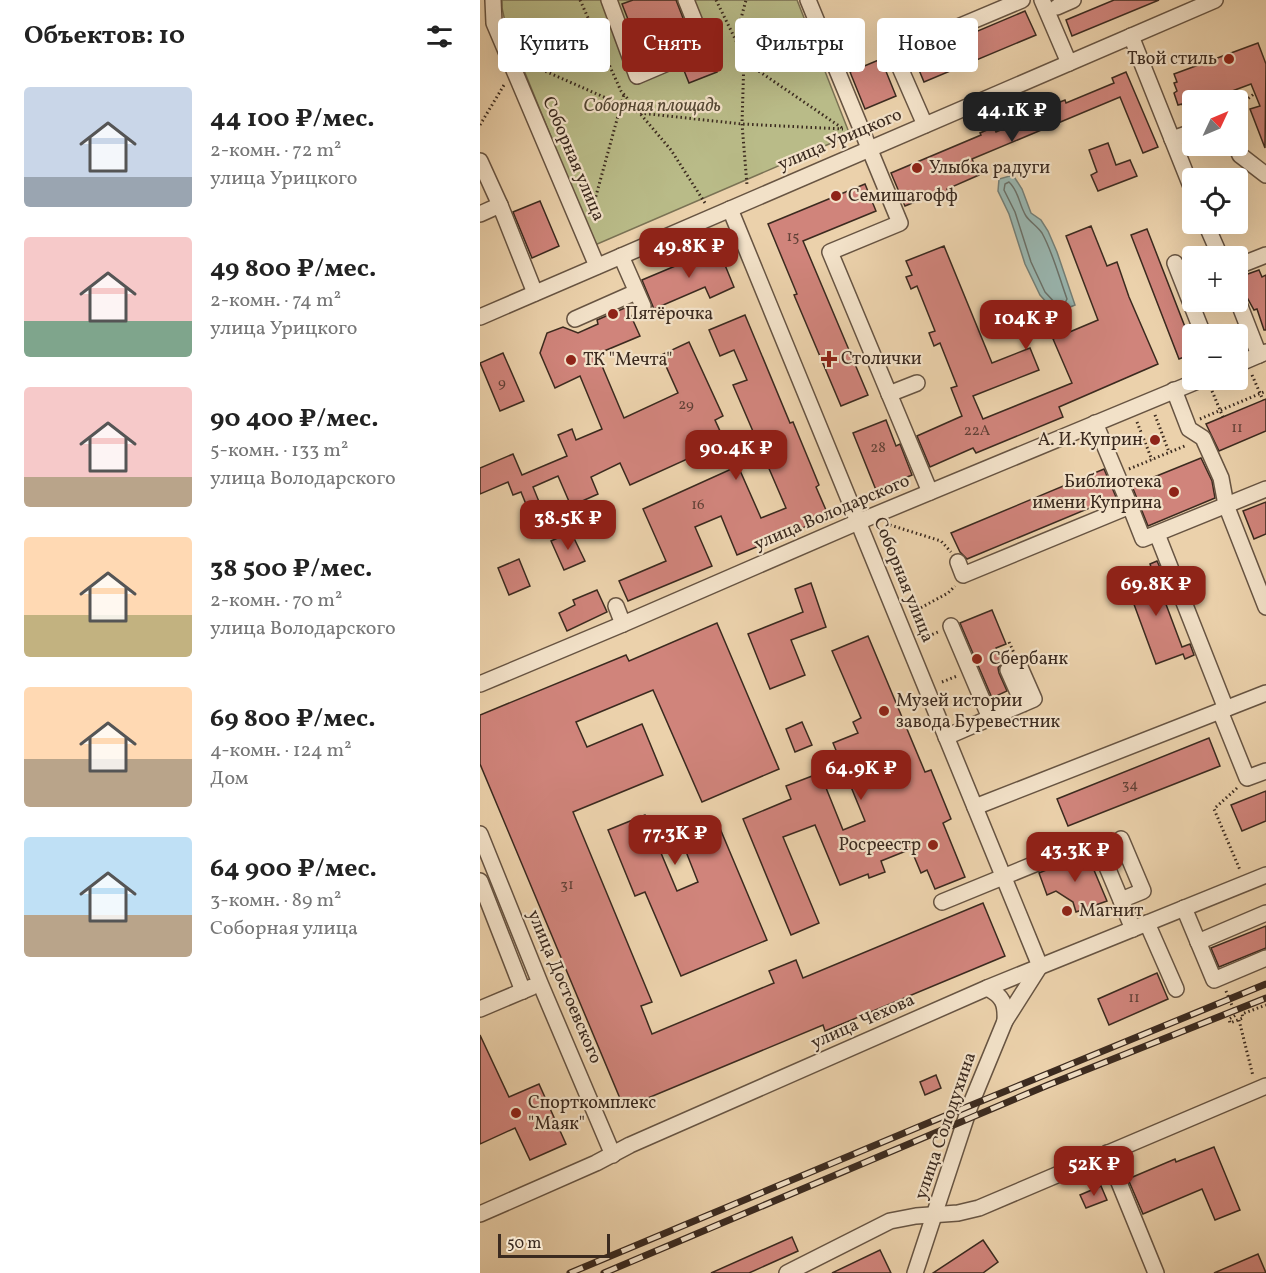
<!DOCTYPE html>
<html lang="ru">
<meta charset="utf-8">
<style>
:root{--surface:#fff;--page:#f2f2f2;--text:#222;--muted:#767676;--accent:#8f2418}
body{margin:0;font-family:Vollkorn,serif;background:var(--page);color:var(--text);height:100vh;display:flex;flex-direction:column;font-size:22px;white-space:nowrap}
*{box-sizing:border-box;margin:0}
p{font-size:20px;color:var(--muted)}
.icon{flex:none;width:33px;height:33px;fill:none;stroke:currentColor;stroke-width:2;stroke-linecap:round;stroke-linejoin:round}
.map{position:relative;flex:1;overflow:hidden}
.details{display:flex;flex-direction:column;background:var(--surface);width:480px}
.details>*{flex:none}
.guide{position:absolute;left:18px;top:18px;width:570px;height:54px;display:flex;gap:12px}
.needle{width:39px;rotate:46deg}
.buttons{position:absolute;left:702px;top:90px;display:grid;gap:12px}
.buttons a{display:grid;place-items:center;width:66px;height:66px;border-radius:6px;background:var(--surface);box-shadow:0 6px 24px #0002;font-size:30px}
.scale{position:absolute;left:18px;bottom:15px;width:112px;box-sizing:border-box;padding-left:6px;border:3px solid #3b2a1f;border-top:0;font-size:16px;line-height:21px;white-space:nowrap;color:#3b2a1f;-webkit-text-stroke:4px #f2e1c8;paint-order:stroke}
.price{position:absolute;translate:-50% -51px;padding:0 14px;border-radius:12px;background:var(--accent);color:#fff;font-size:20px;line-height:39px;filter:drop-shadow(0 2px 3px #0008)}
.price::after{content:'';position:absolute;left:50%;top:36px;width:18px;height:14px;margin-left:-9px;background:inherit;clip-path:polygon(0 0,100% 0,50% 100%)}
.price.selected{background:#222;color:#fff}
ul{padding:0;list-style:none}
li{display:flex;align-items:center;gap:18px;height:150px;padding:0 24px}
li span{display:grid;place-items:center;flex:none;width:168px;height:120px;border-radius:6px;color:#555}
li>.icon{margin-inline-start:auto}
span .icon{width:72px;height:72px;fill:#fffc;stroke-width:1}
li b{font-size:26px}
h2{display:flex;justify-content:space-between;align-items:center;height:72px;padding:0 24px;font-size:26px}
.chip{padding:0 21px;border-radius:6px;background:var(--surface);box-shadow:0 6px 24px #0002;font-size:21px;line-height:54px}
.chip.selected{background:var(--accent);color:#fff}
main{display:flex;flex:1;min-height:0}
.map>svg:first-child{display:block}
.green{fill:#b9bb88;stroke:#7a7254;stroke-width:1.5}
.water{fill:#99b6b0;stroke:#737e76;stroke-width:1.5}
.lines{fill:none;stroke-linecap:round;stroke-linejoin:round}
.shore{stroke:#6a7068;stroke-width:1.5}
.building{fill:#d0847b;stroke:#3b2a1f;stroke-width:1.5}
.minor-casing{stroke:#675442;stroke-width:18}
.path{stroke:#3b2a1f;stroke-width:3;stroke-dasharray:1.5 3;stroke-linecap:butt}
.minor{stroke:#f2e1c8;stroke-width:15}
.rail-casing{stroke:#3b2a1f;stroke-width:7}
.rail{stroke:#f2e1c8;stroke-width:4.5;stroke-dasharray:14;stroke-linecap:butt}
.poi-dot{fill:#8f2418;stroke:#f2e1c8;stroke-width:2}
.labels{text-anchor:middle;dominant-baseline:central;stroke-width:4.5;stroke-linejoin:round;paint-order:stroke}
.number-label{font-size:15px;fill:#604036}
.poi-label{font-size:18px;fill:#3b2a1f;stroke:#f2e1c8;text-anchor:start}
.park-label{font-size:18px;font-style:italic;fill:#544734;stroke:#f2e1c8}
.street-label{font-size:18px;fill:#3b2a1f;stroke:#f2e1c8}
</style>
<main>
<section class="details">
<h2>Объектов: 10<svg class="icon" aria-label="filters" viewBox="0 0 24 24"><path d="M4 7h16M4 17h16"/><circle cx="9" cy="7" r="2"/><circle cx="15" cy="17" r="2"/></svg></h2>
<ul>
<li><span style="background:linear-gradient(#c9d6e8 75%,#9aa5b1 0)"><svg class="icon" aria-label="home" viewBox="0 0 24 24"><path d="M3 11l9-7 9 7M6 9v11h12V9"/></svg></span><div><b>44 100 ₽/мес.</b><p>2-комн. · 72 m²</p><p>улица Урицкого</p></div></li>
<li><span style="background:linear-gradient(#f6c9c9 70%,#7fa58c 0)"><svg class="icon" aria-label="home" viewBox="0 0 24 24"><path d="M3 11l9-7 9 7M6 9v11h12V9"/></svg></span><div><b>49 800 ₽/мес.</b><p>2-комн. · 74 m²</p><p>улица Урицкого</p></div></li>
<li><span style="background:linear-gradient(#f6c9c9 75%,#b9a48a 0)"><svg class="icon" aria-label="home" viewBox="0 0 24 24"><path d="M3 11l9-7 9 7M6 9v11h12V9"/></svg></span><div><b>90 400 ₽/мес.</b><p>5-комн. · 133 m²</p><p>улица Володарского</p></div></li>
<li><span style="background:linear-gradient(#ffd9b3 65%,#c2b280 0)"><svg class="icon" aria-label="home" viewBox="0 0 24 24"><path d="M3 11l9-7 9 7M6 9v11h12V9"/></svg></span><div><b>38 500 ₽/мес.</b><p>2-комн. · 70 m²</p><p>улица Володарского</p></div></li>
<li><span style="background:linear-gradient(#ffd9b3 60%,#b9a48a 0)"><svg class="icon" aria-label="home" viewBox="0 0 24 24"><path d="M3 11l9-7 9 7M6 9v11h12V9"/></svg></span><div><b>69 800 ₽/мес.</b><p>4-комн. · 124 m²</p><p>Дом</p></div></li>
<li><span style="background:linear-gradient(#bfe0f5 65%,#b9a48a 0)"><svg class="icon" aria-label="home" viewBox="0 0 24 24"><path d="M3 11l9-7 9 7M6 9v11h12V9"/></svg></span><div><b>64 900 ₽/мес.</b><p>3-комн. · 89 m²</p><p>Соборная улица</p></div></li>
</ul>
</section>
<div class="map">
<svg width="786" height="1273" viewBox="0 0 786 1273">
<rect width="100%" height="100%" fill="#ebd1ab"/>
<filter id="stains"><feTurbulence type="fractalNoise" baseFrequency=".00333" numOctaves="4"/><feColorMatrix values="0 0 0 0 .2 0 0 0 0 .09 0 0 0 0 .02 0 0 0 .5 -.17"/></filter>
<radialGradient id="worn" r=".72"><stop offset=".6" stop-color="#630" stop-opacity="0"/><stop offset="1" stop-color="#630" stop-opacity=".3"/></radialGradient>
<polygon class="green" points="22,0 317,0 370,135 115,245 26,26 22,8"/>
<polygon class="water" points="533,175 542,189 551,213 561,220 568,231 577,252 595,305 576,313 560,295 545,264 529,214 518,191 519,179"/>
<g class="lines">
<path class="shore" d="M529 182C539 191 539 205 546 216 550 222 557 226 562 233 573 253 579 277 587 299L585 303 577 305 565 292 551 262 535 212 524 190 525 184Z"/>
</g>
<g class="building">
<polygon points="153,0 196,0 208,31 160,50 142,4"/>
<polygon points="634,0 679,0 592,36 586,20"/>
<polygon points="545,11 556,35 444,82 434,58"/>
<polygon points="778,43 786,64 785,148 770,109 780,106 771,84 728,100 712,100 712,122 709,123 702,104 698,105 694,93 697,91 694,83 697,82 694,74"/>
<polygon points="231,57 237,72 209,83 203,68"/>
<polygon points="401,59 416,96 385,109 370,72"/>
<polygon points="646,72 678,147 663,153 640,97 492,159 499,175 467,189 469,193 456,198 455,194 425,206 411,173 501,135 500,133 514,127 516,132 571,109 570,106 585,100 586,103 634,83 632,78"/>
<polygon points="628,143 636,165 650,160 657,176 618,191 611,175 617,172 609,150"/>
<polygon points="385,184 396,211 323,241 388,395 361,406 314,295 317,294 288,224"/>
<polygon points="60,201 79,246 52,258 33,212"/>
<polygon points="611,226 627,266 637,262 649,297 678,364 579,407 583,417 496,453 493,448 450,467 437,436 482,416 471,388 477,386 460,343 454,346 449,333 455,331 437,286 431,289 426,277 432,275 426,261 464,246 512,363 550,348 559,370 493,396 503,419 592,383 573,339 618,320 586,236"/>
<polygon points="667,229 712,345 712,354 699,359 651,235"/>
<polygon points="238,248 254,287 230,298 225,287 174,309 162,280"/>
<polygon points="779,270 782,277 786,275 786,330 784,330 777,309 774,310 763,290 766,289 762,276"/>
<polygon points="147,307 160,336 117,354 144,418 198,393 181,355 209,342 243,416 235,420 245,442 150,485 140,463 111,477 118,494 91,506 78,476 53,487 62,509 50,514 41,492 33,495 28,482 0,494 0,468 33,454 42,475 87,456 78,435 92,429 96,440 122,429 100,376 75,388 60,353 67,333 83,327 98,333 118,324 117,320"/>
<polygon points="265,315 310,423 313,422 330,463 339,485 336,487 349,517 257,555 241,516 215,527 232,566 148,601 139,581 186,561 163,509 258,466 281,518 306,508 253,385 267,380 254,350 240,356 229,330"/>
<polygon points="23,353 44,401 20,411 0,363"/>
<polygon points="786,399 786,431 739,451 726,424"/>
<polygon points="406,420 416,446 420,444 432,475 396,490 373,433"/>
<polygon points="721,458 732,481 735,498 668,526 652,486"/>
<polygon points="624,469 636,497 487,559 480,552 471,533"/>
<polygon points="786,502 786,534 774,539 763,511"/>
<polygon points="58,518 65,533 52,538 46,523"/>
<polygon points="91,532 105,561 84,570 71,541"/>
<polygon points="39,559 50,586 29,595 18,568"/>
<polygon points="677,561 682,572 675,575 702,647 710,644 714,655 705,659 703,654 676,664 645,580 672,570 670,564"/>
<polygon points="331,583 346,627 311,640 325,675 290,689 268,634 323,612 315,589"/>
<polygon points="117,590 127,612 87,631 79,613 95,605 93,600"/>
<polygon points="512,610 526,644 516,648 522,663 518,668 519,673 527,691 512,698 480,623"/>
<polygon points="237,623 299,769 222,802 173,690 96,722 107,747 162,724 183,775 93,812 172,1002 161,1006 172,1034 294,983 289,971 316,960 323,978 503,903 525,956 345,1031 343,1025 144,1108 0,764 0,715 146,655 149,661"/>
<polygon points="388,636 445,772 451,770 471,819 463,823 485,877 455,889 447,870 441,873 431,849 401,861 405,872 389,878 388,874 360,885 335,825 303,837 339,923 311,935 263,819 311,799 306,786 340,773 363,830 385,821 353,743 378,733 373,722 381,718 352,651"/>
<polygon points="322,722 332,745 315,752 306,729"/>
<polygon points="729,738 740,766 588,826 577,799"/>
<polygon points="786,791 786,821 762,831 751,805"/>
<polygon points="165,815 197,891 218,882 199,834 236,819 287,940 201,976 165,892 155,896 128,830"/>
<polygon points="605,854 613,860 611,863 627,901 596,912 593,902 576,891 567,895 559,873"/>
<polygon points="786,926 786,948 739,967 731,948"/>
<polygon points="677,973 688,999 629,1025 618,999"/>
<polygon points="0,1035 29,1097 59,1084 86,1144 50,1160 35,1128 0,1144"/>
<polygon points="456,1075 461,1088 445,1095 440,1082"/>
<polygon points="734,1147 760,1210 735,1220 722,1189 663,1214 648,1179 695,1159 696,1162"/>
<polygon points="621,1186 627,1200 606,1208 600,1195"/>
<polygon points="312,1237 318,1251 269,1273 231,1273"/>
<polygon points="503,1240 518,1262 503,1273 453,1273"/>
<polygon points="400,1250 411,1273 352,1273"/>
<polygon points="778,1254 786,1273 734,1273"/>
</g>
<g class="lines">
<g class="minor-casing">
<g id="minor">
<polyline points="13,0 14,23 117,266"/>
<polyline points="129,0 157,76 225,47 206,0"/>
<polyline points="328,0 420,223 350,252 450,492"/>
<polyline points="562,0 589,63"/>
<polyline points="577,7 593,0"/>
<polyline points="651,36 712,189"/>
<polyline points="445,125 414,54 542,0"/>
<polyline points="692,139 712,132"/>
<polyline points="756,146 760,155 786,175"/>
<polyline points="0,161 20,205 55,293"/>
<polyline points="250,209 560,966"/>
<polyline points="0,214 20,205"/>
<polyline points="726,224 740,256"/>
<polyline points="141,256 163,306"/>
<polyline points="695,263 723,334"/>
<polyline points="758,266 786,255"/>
<polyline points="758,301 779,355"/>
<polyline points="0,317 735,0"/>
<polyline points="95,319 156,292"/>
<polyline points="758,364 786,352"/>
<polyline points="694,390 709,429 723,438 741,478 746,505 786,607"/>
<polyline points="409,394 437,383"/>
<polyline points="650,506 663,539 786,489"/>
<polyline points="677,534 746,709"/>
<polyline points="478,562 483,575 650,506 615,423"/>
<polyline points="136,606 143,624"/>
<polyline points="0,684 143,624 378,522 720,380"/>
<polyline points="740,711 767,778 786,771"/>
<polyline points="510,718 554,699 539,665 528,670 543,704"/>
<polyline points="466,737 510,718 471,626"/>
<polyline points="495,807 786,693"/>
<polyline points="0,834 60,983 133,1155"/>
<polyline points="0,881 43,991"/>
<polyline points="641,900 663,891 641,839"/>
<polyline points="462,902 606,843 622,855 653,929"/>
<polyline points="704,908 734,980 786,958"/>
<polyline points="667,923 696,989"/>
<polyline points="718,942 786,913"/>
<path d="M507 988C523 996 526 1004 525 1021"/>
<polyline points="0,1009 52,987"/>
<polyline points="627,1153 676,1273"/>
<polyline points="0,1214 116,1163 150,1145 507,988 786,875"/>
<polyline points="307,1273 410,1221 436,1216 478,1213 499,1208 786,1086"/>
<polyline points="435,1273 490,1106 525,1021 560,966"/>
</g>
</g>
<g class="path">
<polyline points="100,0 141,91 191,150 225,203"/>
<polyline points="236,0 264,57 262,124 267,185"/>
<polyline points="256,37 266,0"/>
<polyline points="264,61 362,128"/>
<polyline points="49,64 160,113 262,124 363,129"/>
<polyline points="758,107 775,93"/>
<polyline points="0,125 24,85"/>
<polyline points="111,214 144,94"/>
<polyline points="772,375 783,400"/>
<polyline points="732,391 743,417"/>
<polyline points="675,415 689,452"/>
<polyline points="720,419 786,391"/>
<polyline points="657,422 672,460"/>
<polyline points="649,469 707,445"/>
<polyline points="410,525 461,541 471,552"/>
<polyline points="433,612 468,593 475,586"/>
<polyline points="444,638 458,632"/>
<polyline points="529,642 534,653"/>
<polyline points="462,682 477,676"/>
<polyline points="757,788 734,809 760,870"/>
<polyline points="746,991 756,1015 749,1019 750,1023 763,1018 762,1014 786,1005"/>
<polyline points="759,1020 773,1076"/>
</g>
<use href="#minor" class="minor"/>
<g class="rail-casing">
<g id="rail">
<polyline points="90,1273 460,1118 786,984"/>
<polyline points="124,1273 568,1085 786,998"/>
</g>
</g>
<use href="#rail" class="rail"/>
</g>
<g class="poi-dot">
<circle cx="749" cy="59" r="6"/>
<circle cx="437" cy="168" r="6"/>
<circle cx="356" cy="196" r="6"/>
<circle cx="133" cy="314" r="6"/>
<path d="M346 350h6v6h6v6h-6v6h-6v-6h-6v-6h6z"/>
<circle cx="91" cy="360" r="6"/>
<circle cx="675" cy="440" r="6"/>
<circle cx="694" cy="492" r="6"/>
<circle cx="497" cy="659" r="6"/>
<circle cx="404" cy="711" r="6"/>
<circle cx="453" cy="845" r="6"/>
<circle cx="587" cy="911" r="6"/>
<circle cx="36" cy="1113" r="6"/>
</g>
<g class="labels">
<g class="number-label">
<text x="313" y="237">15</text>
<text x="22" y="383">9</text>
<text x="206" y="405">29</text>
<text x="757" y="428">11</text>
<text x="497" y="431">22А</text>
<text x="398" y="448">28</text>
<text x="218" y="505">16</text>
<text x="650" y="785">34</text>
<text x="87" y="885">31</text>
<text x="654" y="998">11</text>
</g>
<g class="poi-label">
<text x="737" y="59" text-anchor="end">Твой стиль</text>
<text x="449" y="168">Улыбка радуги</text>
<text x="368" y="196">Семишагофф</text>
<text x="145" y="314">Пятёрочка</text>
<text x="361" y="359">Столички</text>
<text x="103" y="360">ТК "Мечта"</text>
<text x="663" y="440" text-anchor="end">А. И. Куприн</text>
<text x="682" y="482" text-anchor="end">Библиотека<tspan x="682" dy="21">имени Куприна</tspan></text>
<text x="509" y="659">Сбербанк</text>
<text x="416" y="701">Музей истории<tspan x="416" dy="21">завода Буревестник</tspan></text>
<text x="441" y="845" text-anchor="end">Росреестр</text>
<text x="599" y="911">Магнит</text>
<text x="48" y="1103">Спорткомплекс<tspan x="48" dy="21">"Маяк"</tspan></text>
</g>
<g class="park-label">
<text x="172" y="106">Соборная площадь</text>
</g>
<g class="street-label">
<text transform="translate(360 140) rotate(-23)">улица Урицкого</text>
<text transform="translate(93 159) rotate(67)">Соборная улица</text>
<text transform="translate(352 513) rotate(-23)">улица Володарского</text>
<text transform="translate(423 580) rotate(68)">Соборная улица</text>
<text transform="translate(84 987) rotate(67)">улица Достоевского</text>
<text transform="translate(383 1022) rotate(-24)">улица Чехова</text>
<text transform="translate(466 1126) rotate(-71)">улица Солодухина</text>
</g>
</g>
<rect width="100%" height="100%" filter="url(#stains)"/>
<rect width="100%" height="100%" fill="url(#worn)"/>
</svg>
<div class="buttons">
<a><svg class="needle" viewBox="-14 -14 28 28"><path d="M0-13l5 13h-10z" fill="#e53935"/><path d="M0 13l5-13h-10z" fill="#767676"/></svg></a>
<a><svg class="icon" aria-label="locate" viewBox="0 0 24 24"><circle cx="12" cy="12" r="6"/><path d="M12 2v4M12 18v4M2 12h4M18 12h4"/></svg></a>
<a>+</a>
<a>−</a>
</div>
<div class="scale">50 m</div>
<b class="price selected" style="left:532px;top:143px">44.1K ₽</b>
<b class="price" style="left:209px;top:279px">49.8K ₽</b>
<b class="price" style="left:546px;top:351px">104K ₽</b>
<b class="price" style="left:256px;top:481px">90.4K ₽</b>
<b class="price" style="left:88px;top:551px">38.5K ₽</b>
<b class="price" style="left:676px;top:617px">69.8K ₽</b>
<b class="price" style="left:381px;top:801px">64.9K ₽</b>
<b class="price" style="left:195px;top:866px">77.3K ₽</b>
<b class="price" style="left:595px;top:883px">43.3K ₽</b>
<b class="price" style="left:614px;top:1197px">52K ₽</b>
<div class="guide">
<a class="chip">Купить</a>
<a class="chip selected">Снять</a>
<a class="chip">Фильтры</a>
<a class="chip">Новое</a>
</div>
</div>
</main>
